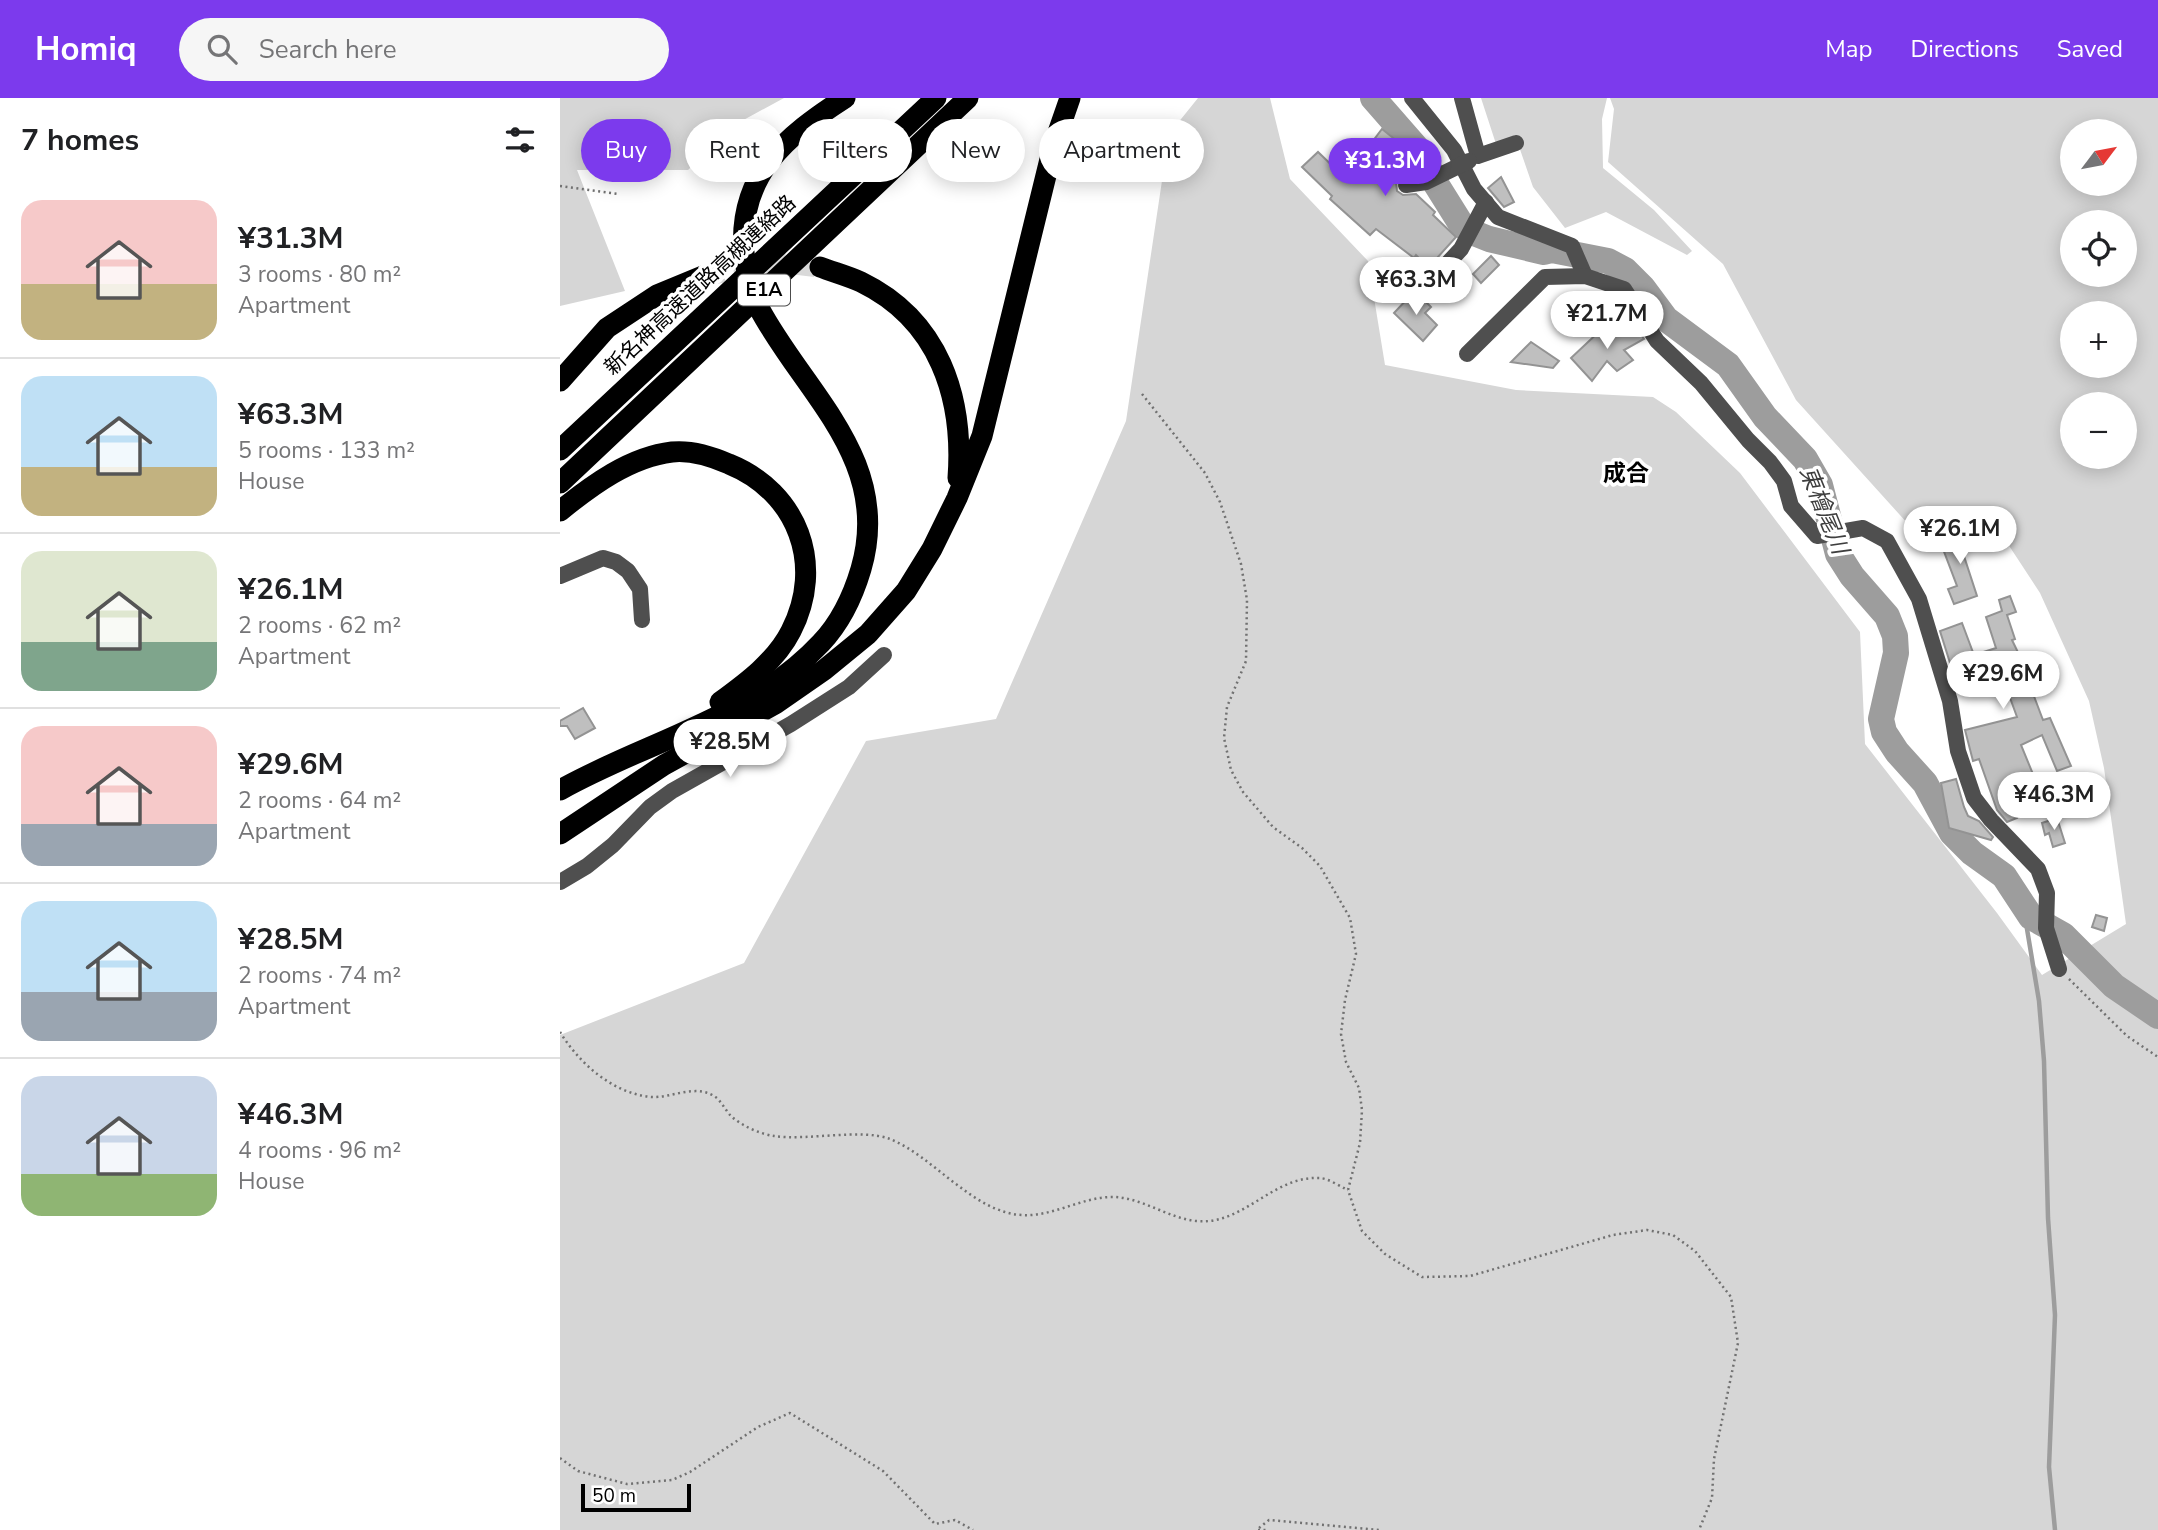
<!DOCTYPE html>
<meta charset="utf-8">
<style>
:root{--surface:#fff;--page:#f6f6f6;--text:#202124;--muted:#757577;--line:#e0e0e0;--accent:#7c3aed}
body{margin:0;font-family:"Nunito Sans","Noto Sans JP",sans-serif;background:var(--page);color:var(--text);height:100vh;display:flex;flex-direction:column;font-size:26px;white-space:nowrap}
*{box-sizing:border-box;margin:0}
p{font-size:23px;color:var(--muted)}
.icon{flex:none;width:38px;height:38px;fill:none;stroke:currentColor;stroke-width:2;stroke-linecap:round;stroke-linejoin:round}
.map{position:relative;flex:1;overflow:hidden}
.side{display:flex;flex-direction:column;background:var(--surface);width:560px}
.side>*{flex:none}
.guide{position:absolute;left:21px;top:21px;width:665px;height:63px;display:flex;gap:14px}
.needle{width:46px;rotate:58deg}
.tools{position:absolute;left:1500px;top:21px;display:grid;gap:14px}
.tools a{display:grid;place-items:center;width:77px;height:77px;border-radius:50%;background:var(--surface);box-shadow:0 4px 18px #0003;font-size:35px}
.scale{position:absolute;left:21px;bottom:18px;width:110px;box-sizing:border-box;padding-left:7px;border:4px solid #000;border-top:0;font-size:19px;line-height:24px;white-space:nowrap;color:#000;-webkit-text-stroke:5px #fff;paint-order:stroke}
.price{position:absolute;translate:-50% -60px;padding:0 16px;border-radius:24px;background:#fff;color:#222;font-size:23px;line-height:46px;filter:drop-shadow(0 2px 4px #0008)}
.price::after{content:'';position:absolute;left:50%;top:42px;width:21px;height:16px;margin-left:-10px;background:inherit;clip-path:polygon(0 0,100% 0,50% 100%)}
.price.selected{background:var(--accent);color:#fff}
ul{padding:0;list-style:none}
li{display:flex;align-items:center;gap:21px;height:175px;padding:0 21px}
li+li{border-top:2px solid var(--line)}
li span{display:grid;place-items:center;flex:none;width:196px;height:140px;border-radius:21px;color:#555}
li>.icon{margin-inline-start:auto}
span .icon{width:84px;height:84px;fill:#fffc;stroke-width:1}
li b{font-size:30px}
h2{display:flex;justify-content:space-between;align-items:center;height:84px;padding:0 21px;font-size:30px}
.tag{padding:0 24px;border-radius:32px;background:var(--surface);box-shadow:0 4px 18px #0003;font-size:24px;line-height:63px}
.tag.selected{background:var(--accent);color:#fff}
header{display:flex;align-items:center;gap:42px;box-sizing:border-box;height:98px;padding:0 35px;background:var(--accent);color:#fff}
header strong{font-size:33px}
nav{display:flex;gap:38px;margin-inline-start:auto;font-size:24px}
.search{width:490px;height:63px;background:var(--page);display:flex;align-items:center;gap:18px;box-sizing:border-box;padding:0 24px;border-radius:38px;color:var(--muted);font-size:26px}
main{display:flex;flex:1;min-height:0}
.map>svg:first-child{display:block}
.green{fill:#d6d6d6;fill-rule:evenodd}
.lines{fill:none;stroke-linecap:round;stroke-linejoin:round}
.stream{stroke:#9d9d9d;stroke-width:4.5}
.river{stroke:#9d9d9d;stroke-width:26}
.building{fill:#bfbfbf;stroke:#939393;stroke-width:2}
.highway-tunnel{stroke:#d9d9d9;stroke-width:21;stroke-dasharray:21 10;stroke-linecap:butt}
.path{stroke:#717171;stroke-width:2.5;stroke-dasharray:2 3.5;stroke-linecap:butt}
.minor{stroke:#4f4f4f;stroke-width:16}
.highway{stroke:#000;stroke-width:21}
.labels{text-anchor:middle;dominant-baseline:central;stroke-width:7;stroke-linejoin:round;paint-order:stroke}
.shield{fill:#fff;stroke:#4c4c4c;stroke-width:2}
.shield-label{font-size:19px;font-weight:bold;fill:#000}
.street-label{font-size:21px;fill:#000;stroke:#fff}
.neighbourhood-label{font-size:23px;font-weight:bold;fill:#000;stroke:#fff}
.water-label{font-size:23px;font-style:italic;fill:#3e3e3e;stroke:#fff}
</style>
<header>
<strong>Homiq</strong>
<div class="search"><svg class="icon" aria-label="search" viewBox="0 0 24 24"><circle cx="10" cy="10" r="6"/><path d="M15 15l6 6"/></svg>Search here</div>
<nav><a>Map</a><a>Directions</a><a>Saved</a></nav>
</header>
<main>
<section class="side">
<h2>7 homes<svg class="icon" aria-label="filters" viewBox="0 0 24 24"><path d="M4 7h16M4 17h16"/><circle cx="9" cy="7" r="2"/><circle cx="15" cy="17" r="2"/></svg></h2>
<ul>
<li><span style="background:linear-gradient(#f6c9c9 60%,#c2b280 0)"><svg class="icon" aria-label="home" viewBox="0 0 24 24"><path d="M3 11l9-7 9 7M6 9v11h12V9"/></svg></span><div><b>¥31.3M</b><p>3 rooms · 80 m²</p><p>Apartment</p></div></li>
<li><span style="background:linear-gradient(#bfe0f5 65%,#c2b280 0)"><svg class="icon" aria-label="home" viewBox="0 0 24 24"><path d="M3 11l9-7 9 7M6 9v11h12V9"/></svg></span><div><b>¥63.3M</b><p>5 rooms · 133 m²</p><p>House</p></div></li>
<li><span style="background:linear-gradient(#dfe7d0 65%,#7fa58c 0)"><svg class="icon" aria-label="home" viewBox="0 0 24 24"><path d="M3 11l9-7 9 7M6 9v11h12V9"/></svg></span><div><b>¥26.1M</b><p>2 rooms · 62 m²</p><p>Apartment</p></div></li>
<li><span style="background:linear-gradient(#f6c9c9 70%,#9aa5b1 0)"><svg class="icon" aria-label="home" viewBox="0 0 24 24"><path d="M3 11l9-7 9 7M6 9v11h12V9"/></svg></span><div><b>¥29.6M</b><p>2 rooms · 64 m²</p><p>Apartment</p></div></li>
<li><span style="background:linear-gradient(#bfe0f5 65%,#9aa5b1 0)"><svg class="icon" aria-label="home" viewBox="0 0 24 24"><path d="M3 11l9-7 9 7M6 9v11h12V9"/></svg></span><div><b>¥28.5M</b><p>2 rooms · 74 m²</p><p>Apartment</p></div></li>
<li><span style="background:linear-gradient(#c9d6e8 70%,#8fb573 0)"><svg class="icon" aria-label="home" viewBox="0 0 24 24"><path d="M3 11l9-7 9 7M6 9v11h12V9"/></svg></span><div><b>¥46.3M</b><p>4 rooms · 96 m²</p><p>House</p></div></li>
</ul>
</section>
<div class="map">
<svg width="1598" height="1432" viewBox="0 0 1598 1432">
<rect width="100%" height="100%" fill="#fff"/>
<g class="green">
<polygon points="0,0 224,0 178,25 128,72 17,72 65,193 0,208"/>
<path d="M638 0H710L730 81 808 163 825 267 956 292 1093 299 1116 314 1180 375 1300 534 1305 646 1437 815 1482 877 1566 826 1544 670 1529 603 1480 495 1423 408 1358 437 1236 302 1163 166 1048 64 1054 11 1050 0H1598V1432H0V937L184 865 306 643 436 621 566 323 609 36ZM1512 33H1564V86H1512ZM1512 124H1564V177H1512ZM1512 215H1564V268H1512ZM1512 306H1564V359H1512Z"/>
<polygon points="921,0 1047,0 1042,21 1043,70 1094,112 1132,153 1127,157 1046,114 1005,130 973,89 955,37 936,46"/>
</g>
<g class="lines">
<polyline class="stream" points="1463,807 1479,903 1484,963 1488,1120 1495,1217 1489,1369 1495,1432"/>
<polyline class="river" points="813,0 862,56 876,86 901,126 909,133 929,141 984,154 992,152 1048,163 1065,172 1083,190 1106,221 1168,267 1205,319 1245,361 1260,387 1278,456 1292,478 1327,518 1335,538 1336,555 1321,621 1324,634 1337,654 1365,685 1392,735 1412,755 1444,778 1471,819 1503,837 1554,888 1598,918"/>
</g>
<g class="building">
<polygon points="822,31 862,63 854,75 839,79 836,84 837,93 843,97 856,96 875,114 873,117 896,139 868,170 856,157 854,160 816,131 810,137 770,101 772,98 742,69 758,54 785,80"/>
<polygon points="941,79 954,104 944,109 928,90"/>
<polygon points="931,158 939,167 921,185 913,176"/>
<polygon points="851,197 854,202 865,203 871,209 865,215 877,227 863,243 834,215"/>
<polygon points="1073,224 1084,241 1064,252 1073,262 1057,273 1047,263 1032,283 1011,260 1043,230 1051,238"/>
<polygon points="971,244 999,263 993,270 951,264"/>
<polygon points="1409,432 1415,447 1402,452 1417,498 1394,506 1388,491 1397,488 1380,443"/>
<polygon points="1450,498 1456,514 1447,517 1455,541 1452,542 1466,571 1464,572 1483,622 1490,620 1511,668 1497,673 1482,637 1461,647 1475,681 1447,693 1457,720 1447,724 1437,712 1419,661 1413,663 1405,632 1457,619 1437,564 1411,573 1416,586 1401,592 1399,586 1397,587 1380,533 1402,525 1414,557 1436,550 1426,519 1442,513 1439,502"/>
<polygon points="23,610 35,630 15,641 7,628 0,628 0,623"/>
<polygon points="1396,681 1404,709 1408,718 1419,723 1433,739 1431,742 1389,730 1381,685"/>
<polygon points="1497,720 1505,745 1493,749 1489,735 1485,737 1482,725"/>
<polygon points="1536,817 1547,820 1544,833 1532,829"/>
</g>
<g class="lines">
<polyline class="highway-tunnel" points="143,178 215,164 260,169"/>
<g class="path">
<polyline points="0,88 59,96"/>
<polyline points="582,296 645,375 660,404 681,466 687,502 686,563 667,609 664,640 671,672 683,694 713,729 742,750 760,768 790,820 796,856 785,902 781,936 786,964 799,990 802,1012 800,1045 788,1092 802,1133 825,1156 862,1179 910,1178 1053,1137 1087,1132 1113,1137 1135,1153 1171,1199 1178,1245 1154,1361 1152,1400 1139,1432"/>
<polyline points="1509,881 1567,938 1598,959"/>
<path d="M0 934C19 965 53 996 92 999 111 1000 135 986 154 998 161 1002 165 1012 171 1018 182 1028 200 1036 214 1038 249 1043 300 1030 330 1041 373 1058 414 1115 462 1117 492 1119 520 1100 550 1099 580 1098 607 1120 636 1123 683 1128 712 1078 759 1080 768 1080 779 1088 788 1092"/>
<polyline points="0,1360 18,1373 67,1386 112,1382 130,1374 198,1329 230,1315 323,1373 375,1426 395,1422 413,1432"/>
<polyline points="699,1430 709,1422 819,1432"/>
<polyline points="698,1432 707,1432"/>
</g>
<g class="minor">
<polyline points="852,0 894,52 914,91 938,119 1012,148 1025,178"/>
<polyline points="902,0 918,58 956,45"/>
<polyline points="846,87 866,84 909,63"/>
<polyline points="861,194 901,151 926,104"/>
<polyline points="907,256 985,179 1025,178 1064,191 1097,243 1141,285 1188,342 1210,364 1224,383 1231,408 1257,438 1303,430 1327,443 1359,501 1390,603 1398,653 1414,700 1431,722 1478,771 1487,795 1486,830 1499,871"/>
<polyline points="0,478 43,460 56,464 68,473 80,491 82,522"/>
<polyline points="0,784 27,768 53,747 90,709 112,693 231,626 289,589 324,557"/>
</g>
<g class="highway">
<path d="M260 169C273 174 288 178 301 184 379 222 404 299 398 380"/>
<polyline points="0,283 47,230 97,197 143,178"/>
<polyline points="0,352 376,0"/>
<polyline points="0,385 408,0"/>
<path d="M0 413C32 387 70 359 112 354 131 352 153 359 169 366 238 394 265 467 231 533 216 563 186 585 160 604"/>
<path d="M0 692C87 643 190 621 261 545 281 524 293 498 301 471 333 362 244 295 199 210 190 193 186 173 184 154 178 77 226 38 285 0"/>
<polyline points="0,736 104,667 215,606 264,572 308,536 346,493 372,451 397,400 422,338 493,49 510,0"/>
</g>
</g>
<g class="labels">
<rect class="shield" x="178" y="176.5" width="52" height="31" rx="5"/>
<g class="shield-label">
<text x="204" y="192">E1A</text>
</g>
<g class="street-label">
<text transform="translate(140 187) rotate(-43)">新名神高速道路高槻連絡路</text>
</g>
<g class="neighbourhood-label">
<text x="1066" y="375">成合</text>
</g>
<g class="water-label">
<text transform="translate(1264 412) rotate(68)">東檜尾川</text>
</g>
</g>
</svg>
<div class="tools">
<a><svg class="needle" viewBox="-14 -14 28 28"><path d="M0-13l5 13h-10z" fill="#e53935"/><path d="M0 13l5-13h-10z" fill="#757577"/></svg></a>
<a><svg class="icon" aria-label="locate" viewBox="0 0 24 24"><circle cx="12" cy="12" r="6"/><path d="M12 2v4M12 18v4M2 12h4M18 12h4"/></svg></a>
<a>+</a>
<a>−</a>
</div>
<div class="scale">50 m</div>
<b class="price selected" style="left:825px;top:100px">¥31.3M</b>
<b class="price" style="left:856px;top:219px">¥63.3M</b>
<b class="price" style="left:1047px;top:253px">¥21.7M</b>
<b class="price" style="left:1400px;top:468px">¥26.1M</b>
<b class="price" style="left:1443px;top:613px">¥29.6M</b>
<b class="price" style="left:170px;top:681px">¥28.5M</b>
<b class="price" style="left:1494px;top:734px">¥46.3M</b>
<div class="guide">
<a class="tag selected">Buy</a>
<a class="tag">Rent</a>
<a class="tag">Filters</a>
<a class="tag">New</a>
<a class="tag">Apartment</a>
</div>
</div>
</main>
